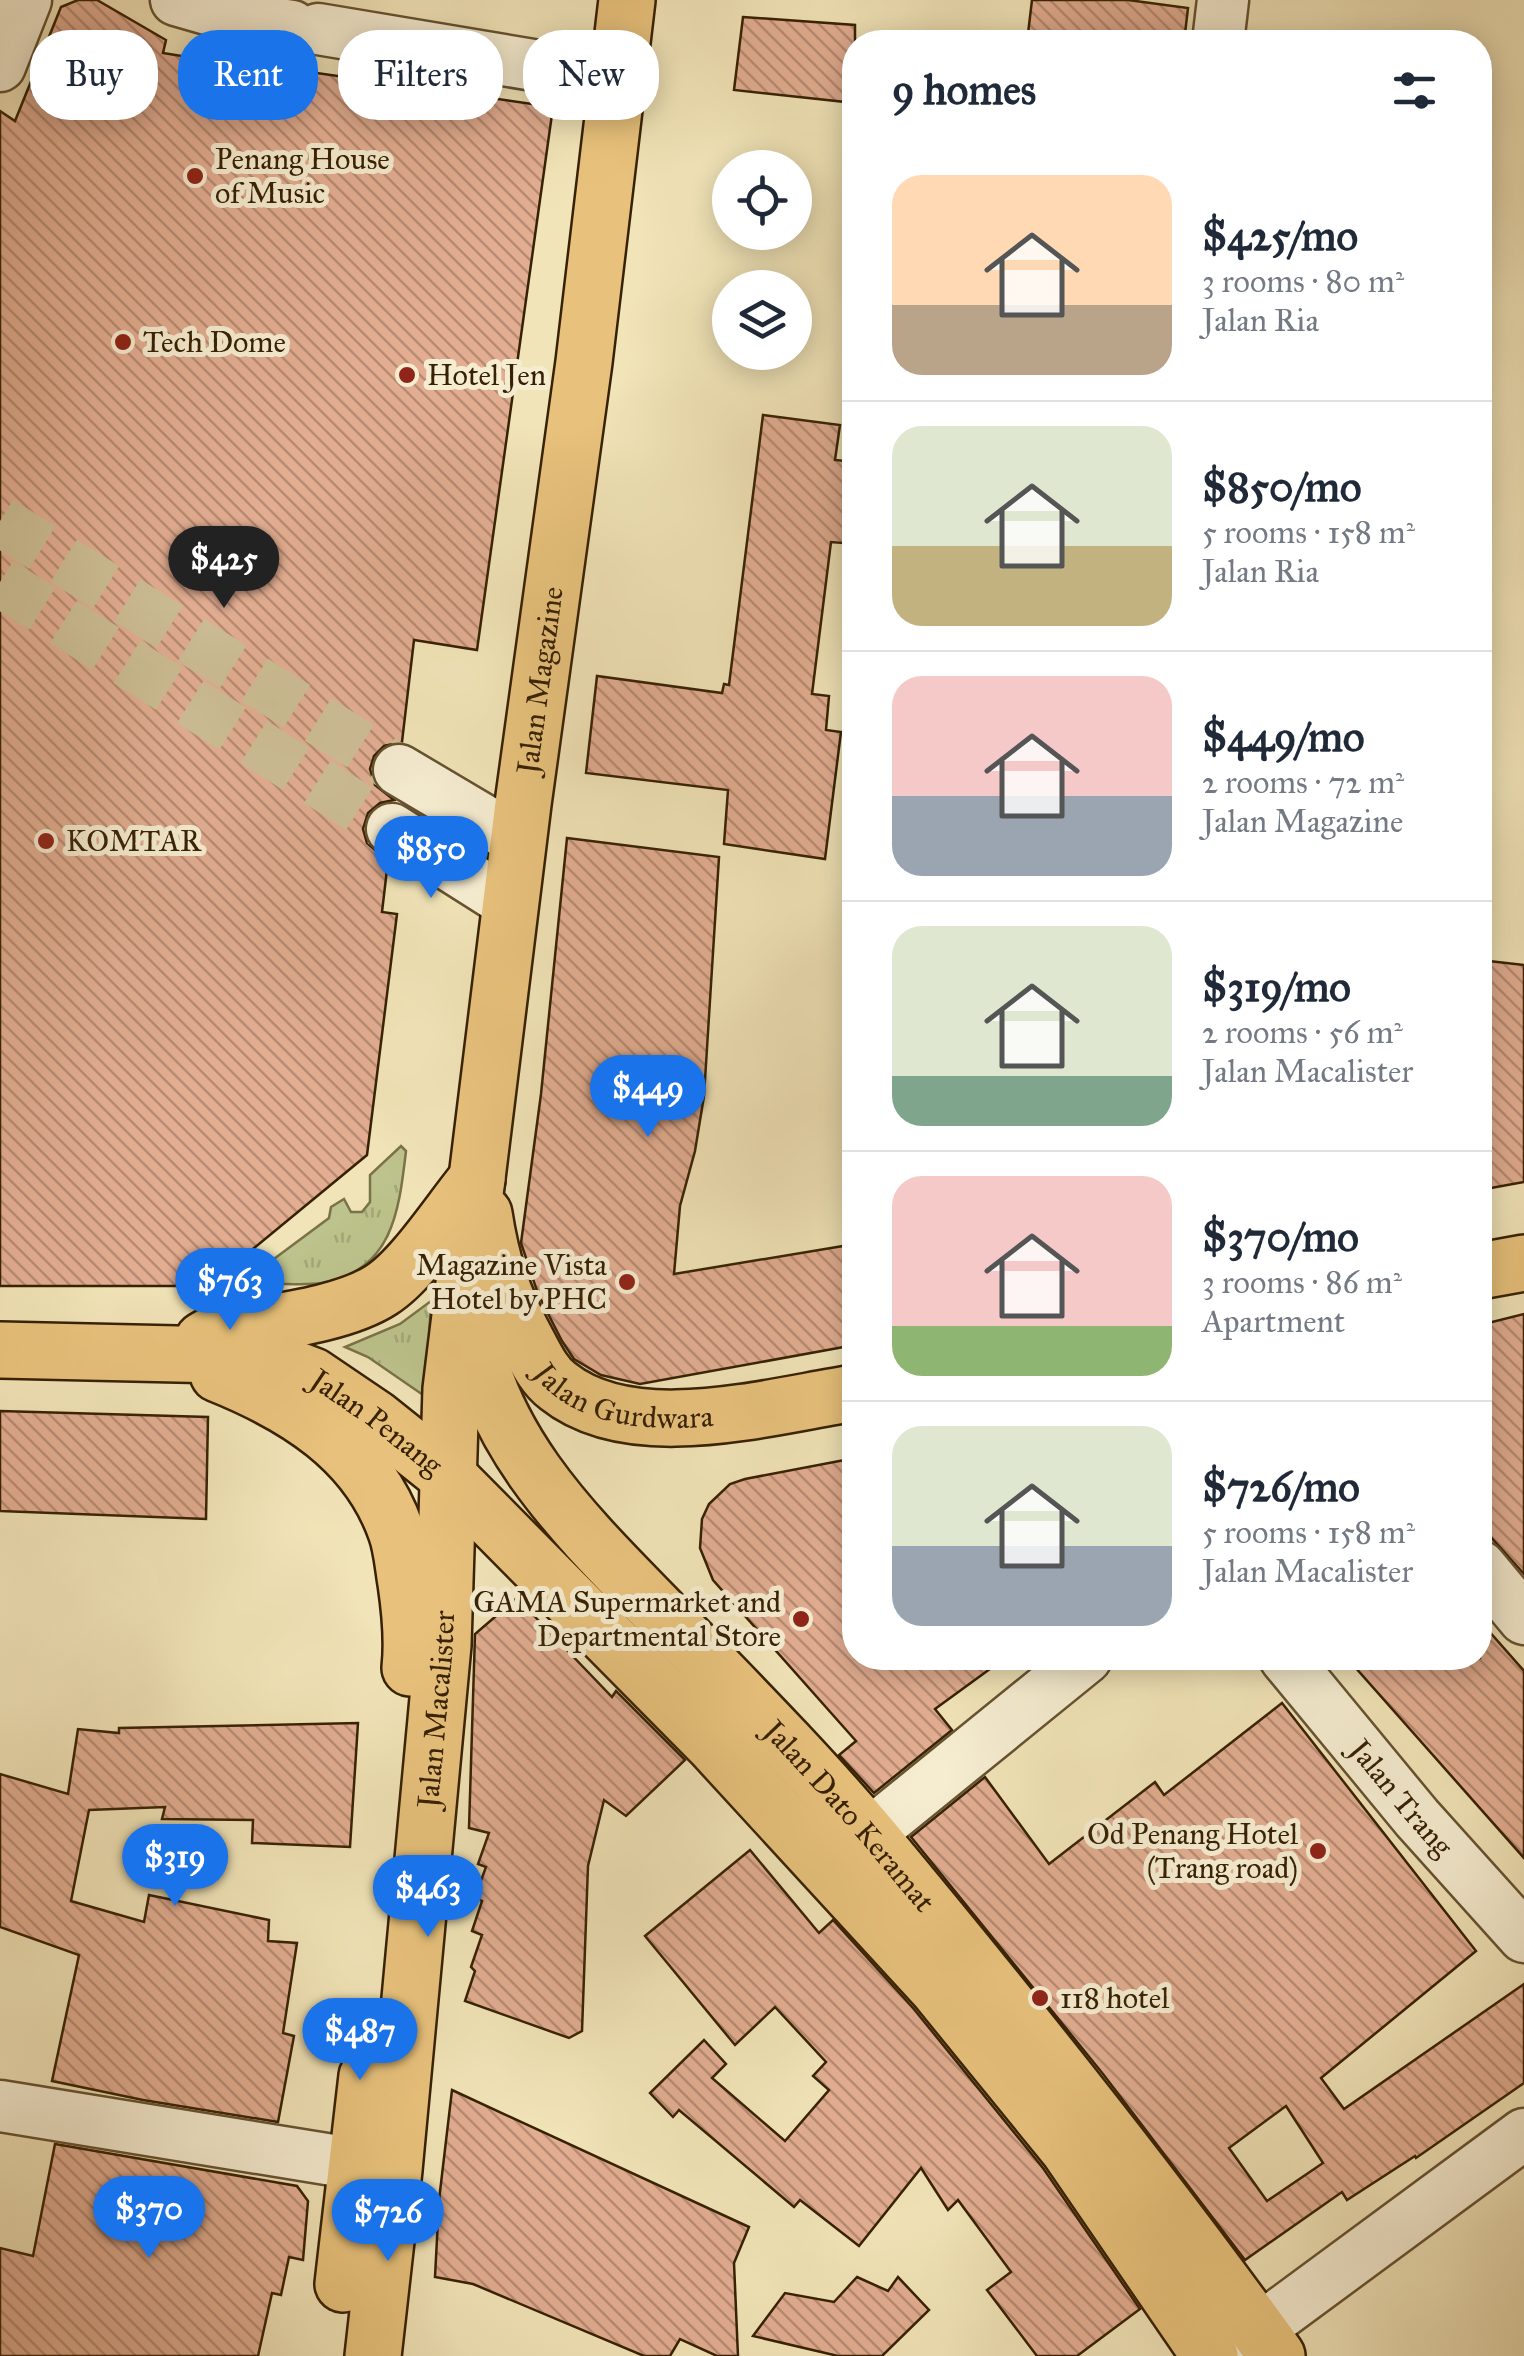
<!DOCTYPE html>
<meta charset="utf-8">
<style>
:root{--surface:#fff;--page:#f6f6f7;--text:#1f2937;--muted:#747a83;--line:#e0e1e3;--accent:#1a73e8}
body{margin:0;font-family:"IM FELL Great Primer",serif;background:var(--page);color:var(--text);height:100vh;display:flex;flex-direction:column;font-size:38px;white-space:nowrap}
*{box-sizing:border-box;margin:0}
p{font-size:32px;color:var(--muted)}
.icon{flex:none;width:55px;height:55px;fill:none;stroke:currentColor;stroke-width:2;stroke-linecap:round;stroke-linejoin:round}
.map{position:relative;flex:1;overflow:hidden}
.panel{position:absolute;left:842px;top:30px;width:650px;height:1640px;display:flex;flex-direction:column;background:var(--surface);border-radius:40px;box-shadow:0 5px 25px #0003}
.panel>*{flex:none}
.banner{position:absolute;left:30px;top:30px;width:662px;height:90px;display:flex;gap:20px}
.buttons{position:absolute;left:712px;top:150px;display:grid;gap:20px}
.buttons a{display:grid;place-items:center;width:100px;height:100px;border-radius:50%;background:var(--surface);box-shadow:0 5px 25px #0003;font-size:50px}
.price{position:absolute;translate:-50% -85px;padding:0 22px;border-radius:35px;background:var(--accent);color:#fff;font-size:32px;line-height:65px;filter:drop-shadow(0 2px 5px #0008)}
.price::after{content:'';position:absolute;left:50%;top:60px;width:30px;height:22px;margin-left:-15px;background:inherit;clip-path:polygon(0 0,100% 0,50% 100%)}
.price.current{background:#222;color:#fff}
ul{padding:0;list-style:none}
li{display:flex;align-items:center;gap:30px;height:250px;padding:0 50px}
li+li{border-top:2px solid var(--line)}
li span{display:grid;place-items:center;flex:none;width:280px;height:200px;border-radius:30px;color:#555}
li>.icon{margin-inline-start:auto}
span .icon{width:120px;height:120px;fill:#fffc;stroke-width:1}
li b{font-size:42px}
h2{display:flex;justify-content:space-between;align-items:center;height:120px;padding:0 50px;font-size:42px}
.pill{padding:0 35px;border-radius:40px;background:var(--surface);box-shadow:0 5px 25px #0003;font-size:35px;line-height:90px}
.pill.current{background:var(--accent);color:#fff}
.map>svg:first-child{display:block}
.grass{fill:url(#grass-tufts);stroke:#7a7248;stroke-width:2.5}
.building{fill:url(#building-back-hatch);stroke:#372104;stroke-width:2.5;fill-rule:evenodd}
.lines{fill:none;stroke-linecap:round;stroke-linejoin:round}
.minor-tunnel{stroke:#ccbd94;stroke-width:50;stroke-dasharray:50 25;stroke-linecap:butt}
.minor-casing{stroke:#665231;stroke-width:55}
.major-casing{stroke:#372104;stroke-width:60}
.minor{stroke:#f6edd1;stroke-width:50}
.major{stroke:#e8c27c;stroke-width:55}
.poi-dot{fill:#8f2418;stroke:#f6edd1;stroke-width:4}
.labels{text-anchor:middle;dominant-baseline:central;stroke-width:10;stroke-linejoin:round;paint-order:stroke}
.poi-label{font-size:30px;fill:#372104;stroke:#f6edd1;text-anchor:start}
.street-label{font-size:30px;fill:#372104;stroke:#f6edd1}
</style>
<div class="map">
<svg width="1524" height="2356" viewBox="0 0 1524 2356">
<defs>
<pattern id="grass-tufts" width="24" height="20" patternUnits="userSpaceOnUse" patternTransform="scale(2.5)"><rect width="24" height="20" fill="#bdc38c"/><path d="M3 7l-1-3M5 7V3M7 7l1-3M15 17l-1-3M17 17v-4M19 17l1-3" fill="none" stroke="#a3a777"/></pattern>
<pattern id="building-back-hatch" width="6" height="6" patternUnits="userSpaceOnUse" patternTransform="scale(2.5)"><rect width="6" height="6" fill="#e2ad91"/><path d="M-1 5l2 2M0 0l6 6M5-1l2 2" fill="none" stroke="#b88c74"/></pattern>
</defs>
<rect width="100%" height="100%" fill="#f1e4b8"/>
<filter id="stains"><feTurbulence type="fractalNoise" baseFrequency=".002" numOctaves="4"/><feColorMatrix values="0 0 0 0 .2 0 0 0 0 .09 0 0 0 0 .02 0 0 0 .5 -.17"/></filter>
<radialGradient id="worn" r=".72"><stop offset=".6" stop-color="#630" stop-opacity="0"/><stop offset="1" stop-color="#630" stop-opacity=".3"/></radialGradient>
<g class="grass">
<path d="M401 1146 406 1151C399 1210 393 1271 322 1283 300 1286 274 1283 252 1282L251 1276 329 1218 331 1207 344 1199 351 1212H362L370 1202V1175Z"/>
<polygon points="431,1301 426,1397 368,1357 345,1347 400,1324"/>
</g>
<g class="building">
<polygon points="78,0 97,0 166,40 163,53 312,77 310,72 553,107 477,650 414,640 402,742 384,746 374,756 370,769 375,785 394,800 380,803 368,813 363,829 367,843 388,861 382,912 397,914 367,1155 208,1286 0,1286 0,111 15,121 61,7"/>
<polygon points="1032,0 1128,0 1188,8 1184,42 1027,42"/>
<polygon points="743,17 855,25 855,103 734,90"/>
<polygon points="763,415 840,425 835,460 855,462 855,544 831,542 812,694 829,696 826,730 841,732 825,859 724,844 728,790 586,773 597,676 722,693 724,684 729,685"/>
<polygon points="567,838 719,857 704,1096 695,1151 680,1206 674,1274 855,1244 855,1345 640,1384 601,1375 574,1359 562,1341 538,1294 521,1243 541,1094"/>
<polygon points="1480,960 1524,965 1524,1182 1480,1190"/>
<polygon points="1524,1314 1524,1574 1480,1525 1480,1325"/>
<polygon points="0,1411 208,1417 206,1519 0,1511"/>
<polygon points="855,1458 855,1658 1005,1658 935,1709 952,1730 874,1793 839,1755 856,1741 713,1580 700,1548 702,1519 709,1504 730,1484 745,1479"/>
<polygon points="517,1598 612,1697 616,1691 685,1760 626,1816 604,1800 588,1866 582,2031 569,2038 465,2001 475,1971 471,1967 482,1935 472,1931 482,1901 475,1897 486,1867 478,1864 489,1833 469,1828 475,1634"/>
<polygon points="1480,1621 1524,1671 1524,1858 1347,1658 1480,1658"/>
<path d="M1282 1703 1476 1951 1321 2078 1344 2109 1524 1984V2083L1416 2158 1415 2156 1347 2200 1342 2192 1245 2260 1103 2074 911 1837 985 1777 1049 1864 1155 1782 1164 1795ZM1286 2106 1323 2163 1267 2201 1229 2148Z"/>
<polygon points="358,1723 350,1847 252,1843 253,1820 162,1819 165,1807 89,1810 71,1901 144,1922 149,1895 269,1920 268,1941 297,1943 283,2033 294,2036 278,2122 143,2100 52,2081 79,1955 0,1927 0,1774 68,1794 78,1729 119,1733 119,1728"/>
<polygon points="750,1850 819,1933 833,1920 913,2008 1043,2168 1140,2309 1077,2356 1037,2356 987,2290 1011,2272 958,2200 948,2210 921,2168 859,2246 800,2200 794,2207 679,2110 673,2117 650,2093 704,2040 726,2064 712,2078 785,2141 829,2090 813,2076 826,2062 775,2007 735,2045 645,1936"/>
<polygon points="452,2090 749,2227 734,2263 738,2356 717,2356 680,2339 670,2356 644,2356 473,2284 435,2277 439,2200"/>
<polygon points="55,2144 297,2186 308,2201 303,2260 289,2257 281,2295 272,2293 258,2356 0,2356 0,2248 33,2256"/>
<polygon points="857,2277 888,2291 898,2277 929,2310 882,2356 838,2356 753,2336 785,2293 834,2302"/>
</g>
<g class="lines">
<g class="minor-tunnel">
<polyline points="0,521 399,770"/>
<polyline points="0,582 392,829"/>
</g>
<g class="minor-casing">
<g id="minor">
<polyline points="176,0 235,17 292,26"/>
<polyline points="318,29 617,79"/>
<polyline points="1218,42 1223,0"/>
<polyline points="0,66 26,0"/>
<polyline points="399,770 519,841"/>
<polyline points="392,829 512,905"/>
<polyline points="1480,1566 1524,1619"/>
<path id="s1" d="M1285 1658 1417 1818 1524 1937"/>
<polyline points="868,1835 1086,1658"/>
<polyline points="0,2106 394,2170"/>
<polyline points="1227,2353 1524,2134"/>
</g>
</g>
<g class="major-casing">
<g id="major">
<path id="s2" d="M484 1214C491 1260 502 1295 524 1336 534 1354 542 1374 558 1386 633 1446 769 1406 855 1393"/>
<polyline points="1480,1271 1524,1263"/>
<path id="s3" d="M471 1318C487 1450 594 1543 680 1633 745 1700 811 1767 871 1838 1011 2006 1149 2178 1277 2356"/>
<path d="M203 1340 215 1333C263 1323 341 1316 381 1290 413 1270 451 1210 477 1179"/>
<path id="s4" d="M0 1350 222 1355 271 1360 313 1376 375 1418 450 1478 714 1745 937 1988 1068 2149 1210 2356"/>
<path d="M218 1374C295 1405 367 1449 396 1531 402 1547 403 1566 406 1583 410 1610 413 1640 410 1668"/>
<polyline points="343,2284 367,2076"/>
<path id="s5" d="M373 2356 394 2170 443 1645 451 1389 523 804 584 362 627 0"/>
</g>
</g>
<use href="#minor" class="minor"/>
<use href="#major" class="major"/>
</g>
<g class="poi-dot">
<circle cx="195" cy="176" r="10"/>
<circle cx="123" cy="342" r="10"/>
<circle cx="407" cy="375" r="10"/>
<circle cx="46" cy="841" r="10"/>
<circle cx="627" cy="1282" r="10"/>
<circle cx="801" cy="1619" r="10"/>
<circle cx="1318" cy="1851" r="10"/>
<circle cx="1040" cy="1998" r="10"/>
</g>
<g class="labels">
<g class="poi-label">
<text x="215" y="159">Penang House<tspan x="215" dy="34">of Music</tspan></text>
<text x="143" y="342">Tech Dome</text>
<text x="427" y="375">Hotel Jen</text>
<text x="66" y="841">KOMTAR</text>
<text x="607" y="1265" text-anchor="end">Magazine Vista<tspan x="607" dy="34">Hotel by PHC</tspan></text>
<text x="781" y="1602" text-anchor="end">GAMA Supermarket and<tspan x="781" dy="34">Departmental Store</tspan></text>
<text x="1298" y="1834" text-anchor="end">Od Penang Hotel<tspan x="1298" dy="34">(Trang road)</tspan></text>
<text x="1060" y="1998">118 hotel</text>
</g>
<g class="street-label">
<text stroke="none"><textPath href="#s5" startOffset="1685">Jalan Magazine</textPath></text>
<text stroke="none"><textPath href="#s2" startOffset="258">Jalan Gurdwara</textPath></text>
<text stroke="none"><textPath href="#s4" startOffset="395">Jalan Penang</textPath></text>
<text stroke="none"><textPath href="#s5" startOffset="650">Jalan Macalister</textPath></text>
<text stroke="none"><textPath href="#s1" startOffset="182">Jalan Trang</textPath></text>
<text stroke="none"><textPath href="#s3" startOffset="635">Jalan Dato Keramat</textPath></text>
</g>
</g>
<rect width="100%" height="100%" filter="url(#stains)"/>
<rect width="100%" height="100%" fill="url(#worn)"/>
</svg>
<div class="buttons">
<a><svg class="icon" aria-label="locate" viewBox="0 0 24 24"><circle cx="12" cy="12" r="6"/><path d="M12 2v4M12 18v4M2 12h4M18 12h4"/></svg></a>
<a><svg class="icon" aria-label="layers" viewBox="0 0 24 24"><path d="M12 4l9 5-9 5-9-5zM3 14l9 5 9-5"/></svg></a>
</div>
<b class="price current" style="left:224px;top:611px">$425</b>
<b class="price" style="left:431px;top:901px">$850</b>
<b class="price" style="left:648px;top:1140px">$449</b>
<b class="price" style="left:230px;top:1333px">$763</b>
<b class="price" style="left:175px;top:1909px">$319</b>
<b class="price" style="left:428px;top:1940px">$463</b>
<b class="price" style="left:360px;top:2083px">$487</b>
<b class="price" style="left:149px;top:2261px">$370</b>
<b class="price" style="left:388px;top:2264px">$726</b>
<div class="banner">
<a class="pill">Buy</a>
<a class="pill current">Rent</a>
<a class="pill">Filters</a>
<a class="pill">New</a>
</div>
<section class="panel">
<h2>9 homes<svg class="icon" aria-label="filters" viewBox="0 0 24 24"><path d="M4 7h16M4 17h16"/><circle cx="9" cy="7" r="2"/><circle cx="15" cy="17" r="2"/></svg></h2>
<ul>
<li><span style="background:linear-gradient(#ffd9b3 65%,#b9a48a 0)"><svg class="icon" aria-label="home" viewBox="0 0 24 24"><path d="M3 11l9-7 9 7M6 9v11h12V9"/></svg></span><div><b>$425/mo</b><p>3 rooms · 80 m²</p><p>Jalan Ria</p></div></li>
<li><span style="background:linear-gradient(#dfe7d0 60%,#c2b280 0)"><svg class="icon" aria-label="home" viewBox="0 0 24 24"><path d="M3 11l9-7 9 7M6 9v11h12V9"/></svg></span><div><b>$850/mo</b><p>5 rooms · 158 m²</p><p>Jalan Ria</p></div></li>
<li><span style="background:linear-gradient(#f6c9c9 60%,#9aa5b1 0)"><svg class="icon" aria-label="home" viewBox="0 0 24 24"><path d="M3 11l9-7 9 7M6 9v11h12V9"/></svg></span><div><b>$449/mo</b><p>2 rooms · 72 m²</p><p>Jalan Magazine</p></div></li>
<li><span style="background:linear-gradient(#dfe7d0 75%,#7fa58c 0)"><svg class="icon" aria-label="home" viewBox="0 0 24 24"><path d="M3 11l9-7 9 7M6 9v11h12V9"/></svg></span><div><b>$319/mo</b><p>2 rooms · 56 m²</p><p>Jalan Macalister</p></div></li>
<li><span style="background:linear-gradient(#f6c9c9 75%,#8fb573 0)"><svg class="icon" aria-label="home" viewBox="0 0 24 24"><path d="M3 11l9-7 9 7M6 9v11h12V9"/></svg></span><div><b>$370/mo</b><p>3 rooms · 86 m²</p><p>Apartment</p></div></li>
<li><span style="background:linear-gradient(#dfe7d0 60%,#9aa5b1 0)"><svg class="icon" aria-label="home" viewBox="0 0 24 24"><path d="M3 11l9-7 9 7M6 9v11h12V9"/></svg></span><div><b>$726/mo</b><p>5 rooms · 158 m²</p><p>Jalan Macalister</p></div></li>
</ul>
</section>
</div>
